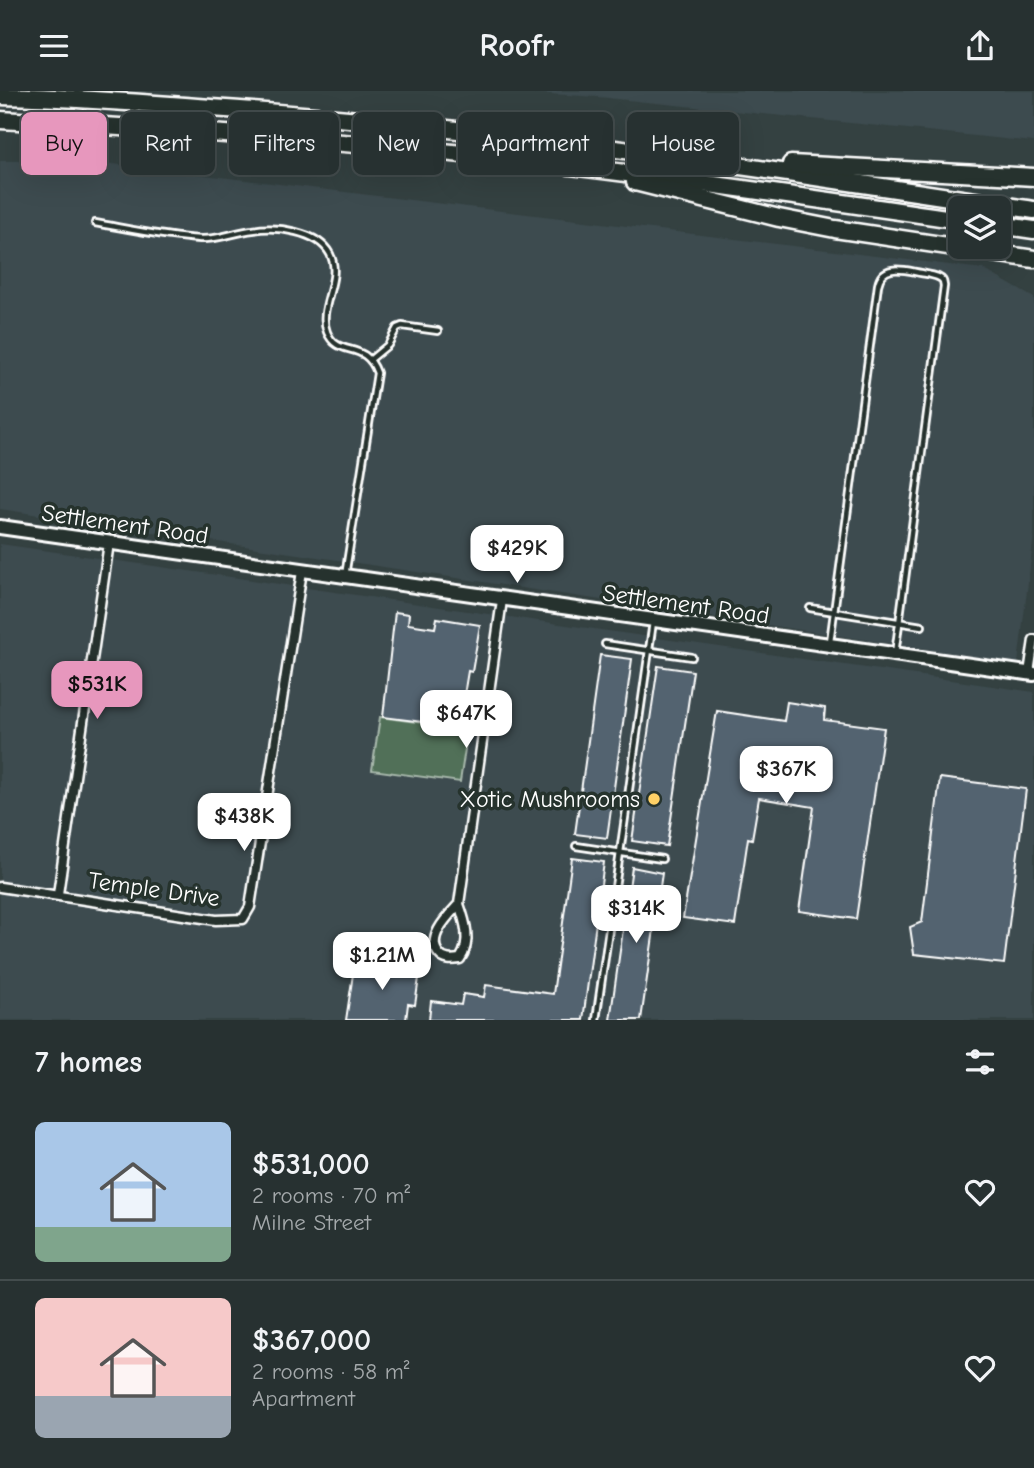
<!DOCTYPE html>
<meta charset="utf-8">
<style>
:root{--surface:#273131;--page:#333d3d;--text:#f1f3f6;--muted:#a4a9ab;--line:#434c4d;--accent:#e797bd}
body{margin:0;font-family:"Comic Neue",sans-serif;background:var(--page);color:var(--text);height:100vh;display:flex;flex-direction:column;font-size:26px;white-space:nowrap}
*{box-sizing:border-box;margin:0}
p{font-size:23px;color:var(--muted)}
.icon{flex:none;width:38px;height:38px;fill:none;stroke:currentColor;stroke-width:2;stroke-linecap:round;stroke-linejoin:round}
.map{position:relative;height:929px;overflow:hidden}
.panel{display:flex;flex-direction:column;background:var(--surface);flex:1}
.panel>*{flex:none}
.guide{position:absolute;left:21px;top:21px;width:992px;height:63px;display:flex;gap:14px}
.fabs{position:absolute;left:948px;top:105px;display:grid;gap:14px}
.fabs a{display:grid;place-items:center;width:63px;height:63px;border-radius:10px;background:var(--surface);box-shadow:0 7px 28px #0002,0 0 0 2px var(--line);font-size:35px}
.price{position:absolute;translate:-50% -60px;padding:0 16px;border-radius:14px;background:#fff;color:#222;font-size:23px;line-height:46px;filter:drop-shadow(0 2px 4px #0008)}
.price::after{content:'';position:absolute;left:50%;top:42px;width:21px;height:16px;margin-left:-10px;background:inherit;clip-path:polygon(0 0,100% 0,50% 100%)}
.price.selected{background:var(--accent);color:#111}
ul{padding:0;list-style:none}
li{display:flex;align-items:center;gap:21px;height:175px;padding:0 35px}
li+li{border-top:2px solid var(--line)}
li span{display:grid;place-items:center;flex:none;width:196px;height:140px;border-radius:10px;color:#555}
li>.icon{margin-inline-start:auto}
span .icon{width:84px;height:84px;fill:#fffc;stroke-width:1}
li b{font-size:30px}
h2{display:flex;justify-content:space-between;align-items:center;height:84px;padding:0 35px;font-size:30px}
.pill{padding:0 24px;border-radius:10px;background:var(--surface);box-shadow:0 7px 28px #0002,0 0 0 2px var(--line);font-size:24px;line-height:63px}
.pill.selected{background:var(--accent);color:#111}
header{display:flex;justify-content:space-between;align-items:center;height:91px;padding:0 35px;background:var(--surface);font-size:32px;font-weight:600}
.map>svg:first-child{display:block}
.built{fill:#3d4b4f}
.green{fill:#517058;stroke:#a8b8ac;stroke-width:2}
.building{fill:#536370;stroke:#fff;stroke-width:2}
.lines{fill:none;stroke-linecap:round;stroke-linejoin:round}
.lane-casing{stroke:#fff;stroke-width:10}
.street-casing{stroke:#fff;stroke-width:13}
.secondary-casing{stroke:#fff;stroke-width:18}
.highway-casing{stroke:#fff;stroke-width:21}
.lane{stroke:#26332d;stroke-width:4.5}
.street{stroke:#26332d;stroke-width:8}
.secondary{stroke:#26332d;stroke-width:12}
.highway{stroke:#26332d;stroke-width:16}
.poi-dot{fill:#ffd166;stroke:#26332d;stroke-width:2.5}
.labels{text-anchor:middle;dominant-baseline:central;stroke-width:7;stroke-linejoin:round;paint-order:stroke}
.street-label{font-size:24px;fill:#fff;stroke:#26332d}
.poi-label{font-size:24px;fill:#fff;stroke:#26332d;text-anchor:end}
</style>
<header><svg class="icon" aria-label="menu" viewBox="0 0 24 24"><path d="M4 6h16M4 12h16M4 18h16"/></svg>Roofr<svg class="icon" aria-label="share" viewBox="0 0 24 24"><path d="M12 15V3M7 8l5-5 5 5M5 13v7h14v-7"/></svg></header>
<div class="map">
<svg width="1034" height="929" viewBox="0 0 1034 929">
<rect width="100%" height="100%" fill="#344141"/>
<filter id="ink" filterUnits="userSpaceOnUse"><feTurbulence type="fractalNoise" baseFrequency=".0143" numOctaves="2"/><feDisplacementMap in="SourceGraphic" scale="14" xChannelSelector="R" yChannelSelector="G"/><feConvolveMatrix kernelMatrix="1 2 1 2 8 2 1 2 1" color-interpolation-filters="sRGB"/></filter>
<g filter="url(#ink)">
<g class="built">
<polygon points="501,0 1034,0 1034,51 598,6"/>
<polygon points="0,70 88,70 983,178 1034,207 1034,443 1018,572 0,418"/>
<polygon points="0,453 1034,601 1034,929 0,929"/>
</g>
<polygon class="green" points="380,626 468,638 460,691 372,679"/>
<g class="building">
<polygon points="395,521 409,523 408,533 435,537 437,527 480,534 472,581 468,580 463,610 459,609 455,635 383,626"/>
<polygon points="600,564 632,568 607,747 575,743"/>
<polygon points="658,575 693,580 667,755 632,750"/>
<polygon points="787,611 825,617 824,629 884,637 856,828 799,820 814,716 759,707 752,748 748,747 735,834 683,827 717,620 784,630"/>
<polygon points="940,687 1026,698 1004,873 914,863 910,836 922,831"/>
<polygon points="572,767 604,771 583,929 429,929 431,910 461,914 463,903 484,906 486,894 553,903"/>
<polygon points="632,776 662,782 641,929 610,929"/>
<polygon points="355,870 420,880 415,914 408,913 406,929 346,929"/>
</g>
<g class="lines">
<g class="lane-casing">
<g id="lane">
<path d="M95 132C129 138 165 146 200 148 218 149 235 141 253 139 276 135 318 140 330 163 343 188 317 216 327 241 338 268 365 248 377 282L345 485"/>
<polyline points="371,268 388,254 397,237 402,235 438,240"/>
<polyline points="810,517 922,535"/>
<path d="M830 551 878 194C882 172 904 179 921 182 926 183 933 184 938 186 944 189 943 190 944 195L895 563"/>
<polyline points="605,553 692,566"/>
<polyline points="576,755 662,768"/>
<polyline points="596,929 653,531"/>
</g>
</g>
<g class="street-casing">
<g id="street">
<polyline points="1029,582 1034,549"/>
<polyline points="0,796 216,829 243,828 250,816 302,480"/>
<polyline points="58,803 109,452"/>
<polyline points="459,813 502,509"/>
<path d="M459 813C465 830 472 851 460 868 452 869 444 870 439 863 425 847 449 824 459 813Z"/>
</g>
</g>
<g class="secondary-casing">
<polyline id="secondary" points="0,436 1034,583"/>
</g>
<g class="highway-casing">
<g id="highway">
<path d="M0 5C70 6 141 12 211 17 487 35 760 77 1034 119"/>
<path d="M0 29C127 36 253 44 379 55 574 72 767 101 961 129"/>
<polyline points="791,73 1034,86"/>
<polyline points="635,91 779,127 835,138 1034,168"/>
<polyline points="999,134 1034,139"/>
</g>
</g>
<use href="#lane" class="lane"/>
<use href="#street" class="street"/>
<use href="#secondary" class="secondary"/>
<use href="#highway" class="highway"/>
</g>
</g>
<circle class="poi-dot" cx="654" cy="708" r="7"/>
<g class="labels">
<g class="street-label">
<text transform="translate(125 433) rotate(8)">Settlement Road</text>
<text transform="translate(686 513) rotate(8)">Settlement Road</text>
<text transform="translate(154 798) rotate(8)">Temple Drive</text>
</g>
<g class="poi-label">
<text x="640" y="708">Xotic Mushrooms</text>
</g>
</g>
</svg>
<div class="fabs">
<a><svg class="icon" aria-label="layers" viewBox="0 0 24 24"><path d="M12 4l9 5-9 5-9-5zM3 14l9 5 9-5"/></svg></a>
</div>
<b class="price" style="left:517px;top:494px">$429K</b>
<b class="price selected" style="left:97px;top:630px">$531K</b>
<b class="price" style="left:466px;top:659px">$647K</b>
<b class="price" style="left:786px;top:715px">$367K</b>
<b class="price" style="left:244px;top:762px">$438K</b>
<b class="price" style="left:636px;top:854px">$314K</b>
<b class="price" style="left:382px;top:901px">$1.21M</b>
<div class="guide">
<a class="pill selected">Buy</a>
<a class="pill">Rent</a>
<a class="pill">Filters</a>
<a class="pill">New</a>
<a class="pill">Apartment</a>
<a class="pill">House</a>
</div>
</div>
<section class="panel">
<h2>7 homes<svg class="icon" aria-label="filters" viewBox="0 0 24 24"><path d="M4 7h16M4 17h16"/><circle cx="9" cy="7" r="2"/><circle cx="15" cy="17" r="2"/></svg></h2>
<ul>
<li><span style="background:linear-gradient(#a9c7e8 75%,#7fa58c 0)"><svg class="icon" aria-label="home" viewBox="0 0 24 24"><path d="M3 11l9-7 9 7M6 9v11h12V9"/></svg></span><div><b>$531,000</b><p>2 rooms · 70 m²</p><p>Milne Street</p></div><svg class="icon" aria-label="heart" viewBox="0 0 24 24"><path d="M12 20l-8-8c-3-5 5-10 8-4 3-6 11-1 8 4z"/></svg></li>
<li><span style="background:linear-gradient(#f6c9c9 70%,#9aa5b1 0)"><svg class="icon" aria-label="home" viewBox="0 0 24 24"><path d="M3 11l9-7 9 7M6 9v11h12V9"/></svg></span><div><b>$367,000</b><p>2 rooms · 58 m²</p><p>Apartment</p></div><svg class="icon" aria-label="heart" viewBox="0 0 24 24"><path d="M12 20l-8-8c-3-5 5-10 8-4 3-6 11-1 8 4z"/></svg></li>
</ul>
</section>
